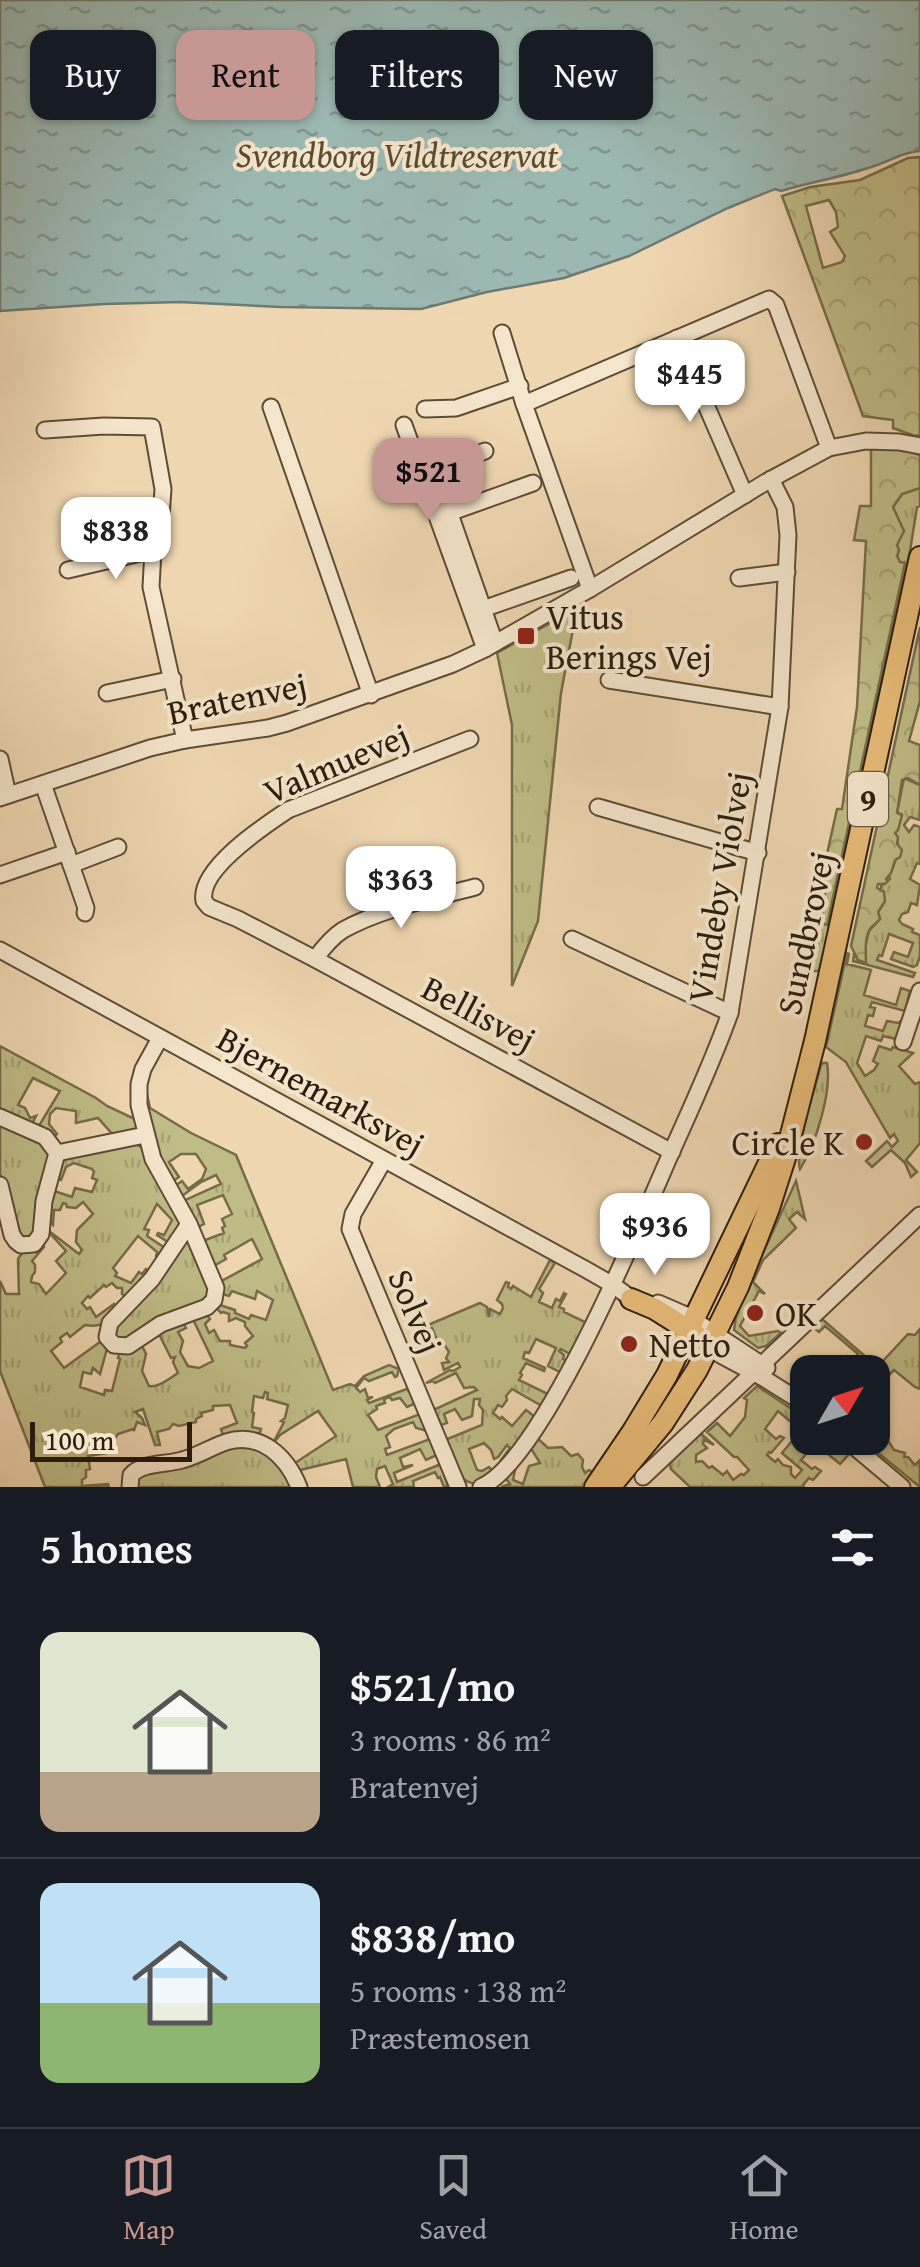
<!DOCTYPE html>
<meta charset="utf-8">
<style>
:root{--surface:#171b24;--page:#242831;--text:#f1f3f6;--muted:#9ea1a6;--line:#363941;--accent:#c59692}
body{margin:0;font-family:"Gentium Book Plus",serif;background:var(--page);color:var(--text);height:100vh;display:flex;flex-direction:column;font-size:38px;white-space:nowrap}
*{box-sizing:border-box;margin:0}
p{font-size:32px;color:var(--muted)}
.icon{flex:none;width:55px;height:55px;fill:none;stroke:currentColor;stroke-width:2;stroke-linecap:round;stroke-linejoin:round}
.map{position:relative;height:1487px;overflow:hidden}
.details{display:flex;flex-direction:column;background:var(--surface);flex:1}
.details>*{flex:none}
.top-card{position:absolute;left:30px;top:30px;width:860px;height:90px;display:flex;gap:20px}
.needle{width:65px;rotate:51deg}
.fabs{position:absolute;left:790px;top:1355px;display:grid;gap:20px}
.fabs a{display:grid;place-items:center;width:100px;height:100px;border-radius:20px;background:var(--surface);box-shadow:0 2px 8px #0004;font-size:50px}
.scale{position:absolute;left:30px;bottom:25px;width:162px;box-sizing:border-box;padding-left:10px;border:5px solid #2d1d0e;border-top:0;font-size:28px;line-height:35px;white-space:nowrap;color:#2d1d0e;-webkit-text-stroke:8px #f5e5cc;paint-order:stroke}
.price{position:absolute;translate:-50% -85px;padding:0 22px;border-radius:20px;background:#fff;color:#222;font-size:32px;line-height:65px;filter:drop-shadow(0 2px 5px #0008)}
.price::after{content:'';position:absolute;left:50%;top:60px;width:30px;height:22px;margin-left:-15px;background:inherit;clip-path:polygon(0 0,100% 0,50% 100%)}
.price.active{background:var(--accent);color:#111}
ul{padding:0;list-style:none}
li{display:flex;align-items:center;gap:30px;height:250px;padding:0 40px}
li+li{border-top:2px solid var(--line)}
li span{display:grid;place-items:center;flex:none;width:280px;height:200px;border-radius:20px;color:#555}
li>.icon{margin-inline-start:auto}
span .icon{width:120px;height:120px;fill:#fffc;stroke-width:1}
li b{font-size:42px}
h2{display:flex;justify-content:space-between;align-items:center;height:120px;padding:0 40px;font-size:42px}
.chip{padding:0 35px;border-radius:20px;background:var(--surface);box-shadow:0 2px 8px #0004;font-size:35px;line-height:90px}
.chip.active{background:var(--accent);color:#111}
.tab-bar{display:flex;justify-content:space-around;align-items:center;height:140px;border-top:2px solid var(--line);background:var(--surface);font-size:28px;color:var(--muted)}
.tab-bar a{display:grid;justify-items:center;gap:5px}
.tab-bar .active{color:var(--accent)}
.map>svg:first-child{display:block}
.grass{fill:url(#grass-tufts);stroke:#766c4a;stroke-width:2.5}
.forest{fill:url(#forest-crowns);stroke:#766c4a;stroke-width:2.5;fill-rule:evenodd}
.water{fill:url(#water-ripples);stroke:#6f7a70;stroke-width:2.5}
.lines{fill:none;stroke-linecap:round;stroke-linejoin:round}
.minor-casing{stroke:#5e4c37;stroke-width:19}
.major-casing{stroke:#2d1d0e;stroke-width:24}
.minor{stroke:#f5e5cc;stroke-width:15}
.major{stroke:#e8bc78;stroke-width:20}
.poi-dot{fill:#8f2418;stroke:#f5e5cc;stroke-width:4}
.labels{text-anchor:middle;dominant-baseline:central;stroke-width:8;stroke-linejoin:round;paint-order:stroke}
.shield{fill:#f5e5cc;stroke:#695947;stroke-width:2.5}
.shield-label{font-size:32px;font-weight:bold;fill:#2d1d0e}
.park-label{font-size:35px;font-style:italic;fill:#594d32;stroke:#f5e5cc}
.poi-label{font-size:35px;fill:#2d1d0e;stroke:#f5e5cc;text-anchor:start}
.street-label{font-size:35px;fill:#2d1d0e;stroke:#f5e5cc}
</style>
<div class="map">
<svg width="920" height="1487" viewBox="0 0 920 1487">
<defs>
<pattern id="grass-tufts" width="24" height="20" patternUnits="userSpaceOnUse" patternTransform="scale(2.5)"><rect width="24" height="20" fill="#c0bc87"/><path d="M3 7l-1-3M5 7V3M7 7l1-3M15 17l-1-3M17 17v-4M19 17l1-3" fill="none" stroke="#a5a173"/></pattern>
<pattern id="forest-crowns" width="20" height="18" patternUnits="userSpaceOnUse" patternTransform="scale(2.5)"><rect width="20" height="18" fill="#c0bc87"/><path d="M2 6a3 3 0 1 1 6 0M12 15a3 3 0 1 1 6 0" fill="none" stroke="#a5a173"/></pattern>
<pattern id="water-ripples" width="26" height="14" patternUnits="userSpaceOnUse" patternTransform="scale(2.5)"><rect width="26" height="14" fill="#9bb8b2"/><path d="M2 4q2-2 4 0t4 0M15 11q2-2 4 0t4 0" fill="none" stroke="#7f958f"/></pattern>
</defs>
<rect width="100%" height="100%" fill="#efd7b1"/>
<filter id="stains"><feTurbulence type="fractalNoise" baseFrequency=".002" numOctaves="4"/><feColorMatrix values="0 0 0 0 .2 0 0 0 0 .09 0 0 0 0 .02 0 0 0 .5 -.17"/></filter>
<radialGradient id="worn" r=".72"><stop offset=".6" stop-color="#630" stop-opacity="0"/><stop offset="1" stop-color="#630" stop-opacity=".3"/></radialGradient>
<g class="grass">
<polygon points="920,488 920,506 917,507 910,551 827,939 819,971 812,971 821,923 827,924 905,564 900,562 897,556 899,550 897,546 900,525 893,507 902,494"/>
<polygon points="577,608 561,693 538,921 512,986 512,725 497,653"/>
<path d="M904 778 920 785V820L910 817 904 825 909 832 914 825 920 827V864L917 863 910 879 920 885 917 905 911 903 908 912 902 914 899 920 902 924 913 929 912 932 920 935V956L917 965 913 967 891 959 894 952 908 957 913 943 889 934 882 956 879 955 877 960 915 973 913 977 853 961 854 954 858 960 866 962 864 951 869 931 880 919 878 912 884 903 883 891 880 890 882 884 890 879 889 875C896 864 901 844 895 833L901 814 897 813Z"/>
<polygon points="847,953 849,954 847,964 871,970 864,995 896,1005 901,988 910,991 905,1011 872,1002 870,1007 875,1008 873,1016 868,1015 865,1026 883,1031 887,1021 898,1023 902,1020 896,1039 883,1036 881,1041 866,1036 857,1063 865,1076 874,1070 878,1064 873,1061 879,1046 891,1050 893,1047 913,1053 899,1066 915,1084 920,1082 920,1143 906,1160 917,1172 911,1177 905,1163 891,1150 872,1167 866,1161 887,1141 892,1147 898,1141 894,1134 890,1138 846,1062 826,1047"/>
<polygon points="0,1046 96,1098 107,1106 137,1120 136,1130 115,1137 98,1118 76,1123 76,1111 56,1108 50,1114 49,1124 57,1134 52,1139 37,1129 60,1091 33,1078 18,1105 25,1108 30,1118 36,1116 31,1126 0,1113"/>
<path d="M823 1063H827C832 1091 816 1144 800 1169 794 1150 815 1088 821 1065Z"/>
<path d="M146 1090 150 1108 191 1133 236 1155 333 1390 350 1384 355 1386 364 1376 389 1365 399 1369 397 1376 395 1377 392 1372 369 1381 364 1378 356 1388 360 1392 365 1389 368 1398 373 1397 367 1400 369 1403 409 1388 416 1403 407 1407 400 1398 392 1400 390 1397 384 1399 385 1403 376 1406 377 1409 368 1415 378 1430 420 1414 427 1431 416 1428 413 1422 394 1429 386 1436 390 1447 385 1449 387 1455 430 1439 437 1455 426 1460 420 1449 400 1458 403 1467 413 1465 394 1473 397 1482 441 1464 448 1486 444 1487 440 1477 438 1478 435 1472 413 1481 414 1487H388L393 1484 385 1466 377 1469 376 1477 380 1487H353L346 1459 296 1471 292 1465 336 1436 318 1411 280 1435 272 1445 284 1422 281 1421 285 1418 288 1405 267 1399 268 1393 265 1392 263 1398 254 1396 252 1412 254 1413 252 1427 261 1429 258 1438 224 1439 221 1429 237 1423 230 1405 213 1406V1410L201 1413 202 1416 196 1419V1422L179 1426 173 1424 169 1429 157 1432 160 1445H155L143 1409 135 1412 142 1418 145 1425 137 1422 134 1430 133 1429 118 1434 114 1440H111L109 1445 111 1448 107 1453 88 1456 90 1469 86 1470V1477L82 1480V1486L108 1484 109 1487H45L0 1371V1281L6 1294H19L18 1259 25 1249 42 1244 44 1247 32 1261 35 1265V1272L32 1276 31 1282 39 1284 46 1294 66 1273 56 1261 66 1251 45 1228 79 1254 82 1250 76 1242 77 1230 93 1214 83 1202 76 1208 67 1207 66 1204 63 1203 60 1210H54L53 1225 46 1219 51 1190 72 1197 75 1188 92 1192 97 1180 92 1178 94 1172 92 1169 74 1163 66 1167 61 1180 55 1178 63 1157 135 1144 143 1148 183 1220 171 1244 157 1235 158 1233 164 1235 172 1220 157 1204 144 1229 149 1230 147 1236 168 1250 162 1260 156 1256 157 1252 138 1236 113 1268 117 1273 115 1276 131 1283 139 1272 142 1274 146 1269 152 1273 130 1298 122 1294V1288H117L112 1283 106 1287 104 1285 90 1298 88 1296 82 1303 87 1309 90 1307 96 1317 114 1304 119 1310C107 1322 103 1328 85 1325L70 1337 67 1333 60 1338 62 1342 51 1351 64 1368 104 1339 108 1345 100 1374 93 1368 91 1374 83 1372 80 1387 104 1395 105 1390 112 1391 120 1359 118 1358 120 1351 140 1342 146 1354 142 1371 149 1386C158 1388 170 1378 178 1373L173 1362 175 1357 171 1358 157 1330 181 1319 186 1328 178 1332 183 1341 180 1352 188 1366 199 1368 213 1361 191 1315 204 1312 210 1319 205 1324 209 1333 214 1330 220 1341H230V1345L245 1348 247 1346 245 1343 253 1336 245 1326V1322L236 1318 229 1321V1314L223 1312 221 1313 215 1306 217 1304 235 1310V1313L249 1319 251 1315 266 1320 273 1300 257 1291 255 1299 232 1291 229 1296 220 1293 218 1283 262 1259 252 1239 224 1255 226 1259 210 1268 200 1242 224 1233 222 1228 225 1226 222 1219 232 1214 223 1195 197 1205 204 1224 196 1228 183 1201 221 1184 216 1175 201 1182 182 1196 175 1186 182 1181 188 1189 202 1179 206 1169 196 1154H181L169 1162 179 1177 172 1182 159 1157 144 1098Z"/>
<polygon points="0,1121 23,1131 50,1149 36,1236 22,1241 12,1218 15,1215 11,1197 7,1195 0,1174"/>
<polygon points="796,1181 805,1219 797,1212 789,1219 796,1228 763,1260 753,1282 765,1294 759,1291 740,1326 749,1336 778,1331 781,1333 766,1346 758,1348 734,1330 736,1317 734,1316"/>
<polygon points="187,1237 212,1297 129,1342 113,1339 114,1323"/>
<path d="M550 1260 555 1263 539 1289 543 1293 539 1302 552 1308 556 1299 560 1301 564 1293 566 1294 559 1307 564 1309V1312L587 1323 570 1354 561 1349 559 1351 564 1355 563 1359 566 1361 560 1372 548 1366 556 1348 536 1339 529 1353 525 1352 523 1358 545 1368 544 1371 526 1363 520 1373 522 1375 519 1380 548 1394 542 1406 512 1389 506 1396 507 1400 502 1407 498 1405 493 1413 500 1419 502 1417 512 1426 526 1410 535 1417 503 1461 501 1460 510 1448 507 1445 498 1457 494 1459 491 1450 484 1443 469 1449 477 1470 482 1471 489 1467 494 1472 478 1484C454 1483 453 1460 445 1440L482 1425 483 1410 479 1405 480 1399H474L472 1416 462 1420 455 1409 444 1414 447 1423 438 1426 431 1411 477 1390 474 1387 464 1388 456 1373 435 1383 433 1381 426 1383 450 1370 453 1371 460 1367 458 1363 444 1370 442 1363 449 1362 446 1358 449 1352 442 1341 438 1342 432 1328H429L428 1325 480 1303 487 1307 489 1317 490 1309 500 1314 503 1308 502 1304 497 1300 506 1282 509 1283 508 1287 511 1289 513 1286 531 1297Z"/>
<polygon points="822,1319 874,1364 883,1361 908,1334 915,1335 920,1329 920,1389 915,1387 894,1370 875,1389 873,1389 872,1372 831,1372 847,1356 853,1360 858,1354 825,1326 819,1332 813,1327"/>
<polygon points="757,1386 799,1414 792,1423 778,1411 765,1429 776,1439 780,1436 784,1438 771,1453 769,1452 767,1455 775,1462 778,1459 783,1465 791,1467 791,1474 795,1478 802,1470 782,1453 807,1423 808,1438 828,1438 848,1455 840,1464 822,1449 820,1450 813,1446 801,1460 812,1469 815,1467 821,1471 813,1480 809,1478 803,1485 804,1487 690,1487 671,1469 669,1462 700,1433 714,1445 704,1440 703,1444 707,1448 696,1455 696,1462 702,1461 709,1468 712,1466 723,1475 727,1471 733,1480 741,1474 744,1475 749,1470 737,1457 734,1457 707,1432 717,1423 730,1436 745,1417 747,1400 744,1398"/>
<polygon points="873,1426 887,1439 894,1450 905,1453 904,1457 908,1457 915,1465 920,1460 920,1487 860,1438 872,1438"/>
<polygon points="536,1437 548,1448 562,1447 571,1456 578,1454 583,1460 582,1467 585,1473 589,1470 594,1473 586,1487 501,1487 510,1484 504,1476 512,1466 515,1470 513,1480 523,1484 529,1466 540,1463 532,1450 527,1447"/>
<polygon points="232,1444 263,1448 296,1487 134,1487 135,1476 200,1458 206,1459"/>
</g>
<g class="forest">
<path d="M920 157V435L915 436 893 428V420L863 416 782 196 810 187 860 180 908 158ZM829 200 836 212 838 227 830 232 845 256 842 262 823 268 806 206Z"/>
<polygon points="871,447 906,450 920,455 920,488 902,494 893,507 904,531 897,545 899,550 897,556 900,562 905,563 827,925 821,923 828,873 823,872 837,809 842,809 857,707 866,541 854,540 860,506 871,506"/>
<path d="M920 627V701L909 741 920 745V785L908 778 902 780 897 813 902 815 898 830 895 833 898 837 897 844 902 850 900 857 895 860 891 873 886 879 888 881 885 884H878L877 888 884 892 885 901 878 912 880 919C877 923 873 925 870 929 864 939 866 953 866 963L858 960 851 946Z"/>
</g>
<path class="water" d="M0 0H920V151C902 152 890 161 874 166 843 177 811 182 781 191L775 189 728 208 629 256 564 278 487 292 421 309 281 307 180 302 104 304 0 311Z"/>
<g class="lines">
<g class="minor-casing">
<g id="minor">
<polyline points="502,333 524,404 590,589"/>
<polyline points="677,338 745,495"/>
<polyline points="524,404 769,299 776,305 829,448"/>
<polyline points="271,407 371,695"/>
<polyline points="425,409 456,408 520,386"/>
<polyline points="404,425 485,649"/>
<polyline points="45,430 104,426 152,427 163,489 161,516 153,550 151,587 185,740"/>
<polyline points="485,451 435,471 495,643"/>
<polyline points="449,513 533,483"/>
<polyline points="68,570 153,550"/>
<polyline points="739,578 787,572"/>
<polyline points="483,609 571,578"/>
<polyline points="609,680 780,707"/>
<polyline points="107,693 173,679"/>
<path d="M470 739 288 810C264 826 198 869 204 901L209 907 238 919 315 959 672 1152"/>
<polyline points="0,759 8,795"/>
<polyline points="43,784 86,908 85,913"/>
<polyline points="0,798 150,748 185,740 268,728 287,723 453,664 485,649 590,589 766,482 829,448 866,441 899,442 920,446"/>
<polyline points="598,807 758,853"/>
<polyline points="71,865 118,847"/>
<polyline points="0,875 67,852"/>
<polyline points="572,939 730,1013"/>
<polyline points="0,950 585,1269 613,1285 639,1304"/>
<path d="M315 959C323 948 332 937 343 930 383 908 431 899 475 887"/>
<polyline points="160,1038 143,1069 139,1084 139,1105 153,1159 189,1224"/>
<polyline points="903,1042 920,991"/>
<polyline points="0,1117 45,1137 57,1153 44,1201 41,1234 34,1244 21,1245 16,1241 12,1235 0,1185"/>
<polyline points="57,1153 145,1135"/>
<polyline points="384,1160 353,1214 350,1229 458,1487"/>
<polygon points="189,1224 216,1288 214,1300 207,1307 161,1324 128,1346 114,1345 107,1337 110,1323 152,1279"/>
<polyline points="658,1303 688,1316 767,1368"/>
<polyline points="700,1344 765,1379 808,1406"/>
<polyline points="844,1438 902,1487"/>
<polyline points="643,1477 920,1215"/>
<path d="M130 1487 131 1475C143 1462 166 1465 182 1460 198 1456 211 1447 226 1442 261 1431 287 1457 299 1487"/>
<path d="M481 1487C543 1460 641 1221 671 1153 692 1106 713 1061 730 1013L780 707 788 535 785 507 771 479"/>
</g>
</g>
<g class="major-casing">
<g id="major">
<polyline points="631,1299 655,1309 696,1335"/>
<polyline points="595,1487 633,1431 667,1375 778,1144"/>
<polyline points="610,1487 663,1423 697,1370 738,1287 769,1208 785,1158 815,1041 920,557"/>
</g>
</g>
<use href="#minor" class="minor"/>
<use href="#major" class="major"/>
</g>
<g class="poi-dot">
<rect x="516" y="626" width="20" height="20" rx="5"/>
<circle cx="864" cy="1142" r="10"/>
<circle cx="755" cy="1313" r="10"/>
<circle cx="629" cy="1344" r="10"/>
</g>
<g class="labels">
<rect class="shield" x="848" y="772" width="40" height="54" rx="8"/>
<g class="shield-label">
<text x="868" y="799">9</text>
</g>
<g class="park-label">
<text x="397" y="154">Svendborg Vildtreservat</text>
</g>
<g class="poi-label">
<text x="546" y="616">Vitus<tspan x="546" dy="40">Berings Vej</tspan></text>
<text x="844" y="1142" text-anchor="end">Circle K</text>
<text x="775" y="1313">OK</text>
<text x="649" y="1344">Netto</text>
</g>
<g class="street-label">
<text transform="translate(237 698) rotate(-12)">Bratenvej</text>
<text transform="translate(336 763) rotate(-23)">Valmuevej</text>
<text transform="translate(719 887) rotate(-80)">Vindeby Violvej</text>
<text transform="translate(805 933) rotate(-78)">Sundbrovej</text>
<text transform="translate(479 1013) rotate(28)">Bellisvej</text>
<text transform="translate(321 1091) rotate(29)">Bjernemarksvej</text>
<text transform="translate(416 1311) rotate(67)">Solvej</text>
</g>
</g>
<rect width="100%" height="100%" filter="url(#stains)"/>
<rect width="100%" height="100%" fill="url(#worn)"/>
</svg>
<div class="fabs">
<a><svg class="needle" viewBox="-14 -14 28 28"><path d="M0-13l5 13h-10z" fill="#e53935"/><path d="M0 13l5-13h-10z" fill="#9ea1a6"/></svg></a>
</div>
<div class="scale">100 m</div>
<b class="price" style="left:690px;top:425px">$445</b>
<b class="price active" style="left:429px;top:523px">$521</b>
<b class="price" style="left:116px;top:582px">$838</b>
<b class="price" style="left:401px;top:931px">$363</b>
<b class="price" style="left:655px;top:1278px">$936</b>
<div class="top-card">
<a class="chip">Buy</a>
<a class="chip active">Rent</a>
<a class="chip">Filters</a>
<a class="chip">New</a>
</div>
</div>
<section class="details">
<h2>5 homes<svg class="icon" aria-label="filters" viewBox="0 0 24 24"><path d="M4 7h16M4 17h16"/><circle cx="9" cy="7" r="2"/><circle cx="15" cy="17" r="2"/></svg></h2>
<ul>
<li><span style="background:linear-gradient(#dfe7d0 70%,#b9a48a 0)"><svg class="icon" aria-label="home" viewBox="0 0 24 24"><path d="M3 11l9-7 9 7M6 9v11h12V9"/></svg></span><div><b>$521/mo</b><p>3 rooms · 86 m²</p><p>Bratenvej</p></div></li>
<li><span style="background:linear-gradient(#bfe0f5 60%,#8fb573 0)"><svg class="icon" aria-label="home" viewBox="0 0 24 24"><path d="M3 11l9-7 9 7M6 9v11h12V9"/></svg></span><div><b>$838/mo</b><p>5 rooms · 138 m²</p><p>Præstemosen</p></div></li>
</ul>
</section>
<nav class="tab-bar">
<a class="active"><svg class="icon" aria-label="map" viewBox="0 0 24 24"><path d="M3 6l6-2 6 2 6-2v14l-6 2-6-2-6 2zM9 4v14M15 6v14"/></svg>Map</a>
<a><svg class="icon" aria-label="saved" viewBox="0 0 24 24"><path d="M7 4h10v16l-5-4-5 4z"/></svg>Saved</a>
<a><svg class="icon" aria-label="home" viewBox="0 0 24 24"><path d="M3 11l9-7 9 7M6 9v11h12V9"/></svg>Home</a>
</nav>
